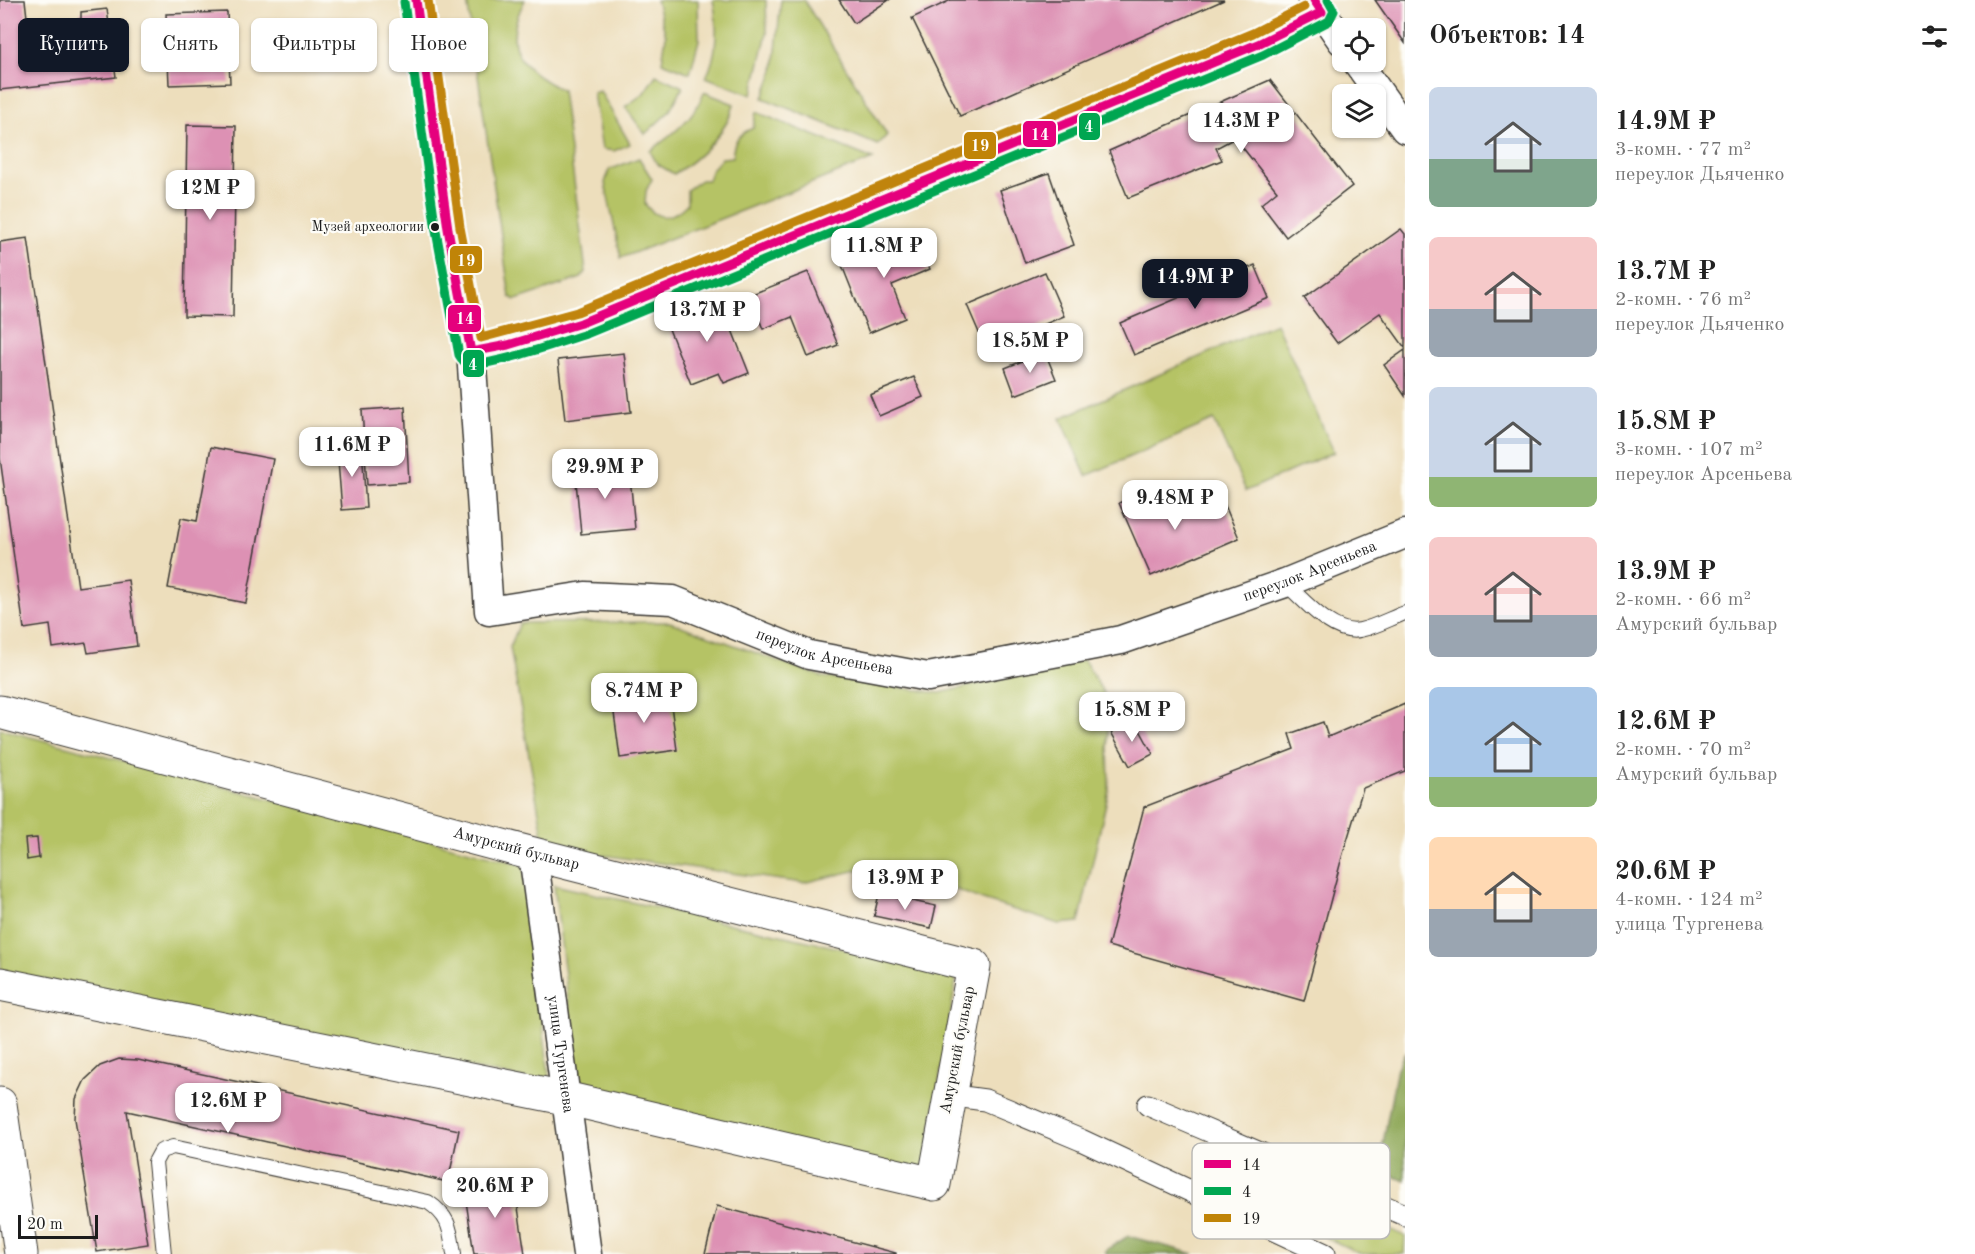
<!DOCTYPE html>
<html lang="ru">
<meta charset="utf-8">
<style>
:root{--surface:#fff;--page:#f2f2f2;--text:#222;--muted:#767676;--accent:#111827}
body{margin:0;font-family:"Old Standard TT",serif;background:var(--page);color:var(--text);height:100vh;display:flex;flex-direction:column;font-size:22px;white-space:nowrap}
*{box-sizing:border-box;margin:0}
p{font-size:20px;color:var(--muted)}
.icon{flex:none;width:33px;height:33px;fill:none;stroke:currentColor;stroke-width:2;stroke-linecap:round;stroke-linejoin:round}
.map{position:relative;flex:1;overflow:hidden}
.details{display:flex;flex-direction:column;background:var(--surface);width:570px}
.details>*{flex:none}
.top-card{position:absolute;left:18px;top:18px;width:570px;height:54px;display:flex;gap:12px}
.controls{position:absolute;left:1332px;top:18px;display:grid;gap:12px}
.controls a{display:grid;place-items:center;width:54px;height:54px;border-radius:9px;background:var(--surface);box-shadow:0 2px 4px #0004;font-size:30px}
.scale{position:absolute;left:18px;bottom:15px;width:80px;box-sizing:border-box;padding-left:6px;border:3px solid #1c1c1c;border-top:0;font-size:16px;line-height:21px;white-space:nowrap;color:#1c1c1c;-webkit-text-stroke:4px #fdfcf7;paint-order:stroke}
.price{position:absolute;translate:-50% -51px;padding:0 14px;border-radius:12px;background:#fff;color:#222;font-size:20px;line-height:39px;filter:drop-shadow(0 2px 3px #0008)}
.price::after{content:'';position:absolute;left:50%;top:36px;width:18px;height:14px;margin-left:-9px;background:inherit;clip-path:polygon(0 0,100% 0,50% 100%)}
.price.selected{background:var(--accent);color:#fff}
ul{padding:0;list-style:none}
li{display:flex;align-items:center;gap:18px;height:150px;padding:0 24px}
li span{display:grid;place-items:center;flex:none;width:168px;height:120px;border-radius:9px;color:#555}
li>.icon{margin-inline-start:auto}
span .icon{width:72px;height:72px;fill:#fffc;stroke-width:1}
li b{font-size:26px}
h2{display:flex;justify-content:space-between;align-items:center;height:72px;padding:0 24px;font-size:26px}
.tag{padding:0 21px;border-radius:9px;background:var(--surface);box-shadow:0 2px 4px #0004;font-size:21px;line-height:54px}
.tag.selected{background:var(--accent);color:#fff}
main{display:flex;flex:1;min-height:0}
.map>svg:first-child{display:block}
.green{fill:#b5c365;stroke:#687040;stroke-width:1.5}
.forest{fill:#90a95a;stroke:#56623b;stroke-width:1.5}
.building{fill:#dd91b4}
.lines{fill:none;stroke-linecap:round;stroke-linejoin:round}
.service-casing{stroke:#3b3934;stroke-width:16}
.pedestrian-casing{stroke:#3b3934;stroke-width:23}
.minor-casing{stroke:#3b3934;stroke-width:31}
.tertiary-casing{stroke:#3b3934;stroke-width:35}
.service{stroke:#fff;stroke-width:14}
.pedestrian{stroke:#fff;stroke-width:21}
.minor{stroke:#fff;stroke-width:28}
.tertiary{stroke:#fff;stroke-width:33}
.bus-1-casing{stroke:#fdfcf7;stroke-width:14}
.bus-2-casing{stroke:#fdfcf7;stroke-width:14}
.bus-3-casing{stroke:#fdfcf7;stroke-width:14}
.bus-1{stroke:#e5007d;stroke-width:9}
.bus-2{stroke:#00a651;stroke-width:9}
.bus-3{stroke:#c08407;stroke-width:9}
.bus-dot{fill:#1c1c1c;stroke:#fdfcf7;stroke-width:2}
.labels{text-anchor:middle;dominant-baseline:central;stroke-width:4.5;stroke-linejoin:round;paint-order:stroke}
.bus-label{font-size:14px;fill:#1c1c1c;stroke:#fdfcf7;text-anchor:end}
.street-label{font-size:16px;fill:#1c1c1c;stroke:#fdfcf7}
.key{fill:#fdfcf7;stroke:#bab9b5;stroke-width:1.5}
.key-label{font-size:16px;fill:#1c1c1c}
.line-badge{stroke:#fdfcf7;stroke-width:2}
.badge-label{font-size:16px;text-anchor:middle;font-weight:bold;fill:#fff}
</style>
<main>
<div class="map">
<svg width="1405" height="1254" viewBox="0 0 1405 1254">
<rect width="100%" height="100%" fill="#fdfcf7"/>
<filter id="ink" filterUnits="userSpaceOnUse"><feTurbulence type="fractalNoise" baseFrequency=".0167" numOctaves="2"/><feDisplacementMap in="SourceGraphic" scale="12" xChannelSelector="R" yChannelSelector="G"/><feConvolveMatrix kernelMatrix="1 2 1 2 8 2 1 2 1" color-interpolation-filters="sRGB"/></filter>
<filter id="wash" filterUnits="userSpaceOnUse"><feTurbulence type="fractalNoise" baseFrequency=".008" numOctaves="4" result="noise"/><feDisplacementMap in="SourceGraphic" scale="24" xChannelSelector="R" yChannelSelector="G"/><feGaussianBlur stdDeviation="1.35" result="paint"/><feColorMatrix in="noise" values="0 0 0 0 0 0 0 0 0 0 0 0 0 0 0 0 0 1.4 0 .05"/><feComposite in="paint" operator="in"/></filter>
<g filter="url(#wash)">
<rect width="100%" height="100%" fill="#eddebc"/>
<g class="green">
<path d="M467 0H525C500 46 520 69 562 90L586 272 581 278 516 300 510 297Z"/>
<polygon points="656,0 698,0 699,40 690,73 662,62 666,36"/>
<path d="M713 0H766L767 33 752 95 706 77C718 55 718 24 713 0Z"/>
<polygon points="781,0 804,0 887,135 878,145 763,98 774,70"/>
<polygon points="656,75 683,87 669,112 645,134 625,107 643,94"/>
<polygon points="600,91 630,144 614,151 602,149 593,93"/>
<path d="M704 92 734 104C728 132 698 159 674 174L657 164 650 151C672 135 695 118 704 92Z"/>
<path d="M756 112 873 159 621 258 605 183 609 170 639 158 652 179 646 191 645 204C658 222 672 219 687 204V190L701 180H708L712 169 722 158 733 157C732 141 739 134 753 128Z"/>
<polygon points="1276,323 1334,452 1246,491 1214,420 1086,476 1061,418"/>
<polygon points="670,622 823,677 940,693 1084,660 1107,699 1109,790 1079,922 1059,924 983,900 887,863 803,883 545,847 510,647 520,623"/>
<polygon points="0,729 524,865 550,1084 1,971"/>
<polygon points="554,885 957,974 924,1173 579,1090"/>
<polygon points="1339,1206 1405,1236 1404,1254 1361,1254 1325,1237"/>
</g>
<g class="forest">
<polygon points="1405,1052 1405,1181 1378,1170 1397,1068"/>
<polygon points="1128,1236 1194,1254 1106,1254 1106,1250"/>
</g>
<g id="blocks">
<g class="building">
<polygon points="0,0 25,0 28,26 81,19 81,12 107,9 116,77 0,90"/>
<polygon points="839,0 889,0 854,23"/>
<polygon points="951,0 1224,0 960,116 912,18"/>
<polygon points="1375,0 1405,0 1405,43"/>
<polygon points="227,12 230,83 169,85 166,14"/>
<polygon points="1270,80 1352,186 1286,237 1261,204 1277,191 1235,138 1216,148 1222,160 1128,198 1109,151"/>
<polygon points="187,125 236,126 233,317 184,316"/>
<polygon points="1049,173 1074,245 1025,263 1000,190"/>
<polygon points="1401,229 1405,234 1405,348 1380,313 1337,343 1304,298"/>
<polygon points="916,233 930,269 892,285 905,318 869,333 841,263"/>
<polygon points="28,238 78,587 128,580 137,646 88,653 86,643 53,648 50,625 24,629 0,458 0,242"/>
<polygon points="1255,265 1269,298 1134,355 1120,323"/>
<polygon points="808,272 838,345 808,357 792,317 763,329 750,295"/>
<polygon points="1045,272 1064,316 986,349 967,305"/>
<polygon points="719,297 749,373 724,383 719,373 691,384 665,319"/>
<polygon points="1405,350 1405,396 1384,365"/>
<polygon points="1045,352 1056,379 1015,395 1005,368"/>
<polygon points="624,353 631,412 565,420 558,360"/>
<polygon points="914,377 923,397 879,416 870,395"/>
<polygon points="405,407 409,482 367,485 362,410"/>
<polygon points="211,447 273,459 246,603 168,588 181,518 197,521"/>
<polygon points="362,447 366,508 342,510 337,449"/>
<polygon points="629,466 635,529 581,534 575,471"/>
<polygon points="1158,486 1174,522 1223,501 1239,538 1151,576 1119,503"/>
<polygon points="669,690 677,750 620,758 612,698"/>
<polygon points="1405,704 1405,771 1363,788 1342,857 1304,1001 1108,946 1144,807 1294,749 1289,734 1323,722 1328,737"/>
<polygon points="1134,719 1153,754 1130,766 1111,732"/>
<polygon points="37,838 39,858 27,860 25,839"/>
<polygon points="879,894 936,906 931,928 874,916"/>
<polygon points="119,1059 138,1060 459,1130 448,1182 127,1111 148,1244 97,1252 75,1119 76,1099 85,1080 100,1066"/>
<polygon points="514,1181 525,1254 474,1254 464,1188"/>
<polygon points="717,1206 896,1253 896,1254 705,1254"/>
</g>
</g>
</g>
<g filter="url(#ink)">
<use href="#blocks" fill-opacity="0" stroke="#3b3934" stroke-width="1.5"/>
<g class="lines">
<g class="service-casing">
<g id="service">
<path d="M1285 583C1303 599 1333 636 1360 630 1375 627 1391 618 1405 613"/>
<path d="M164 1254 155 1162 161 1151 173 1147 428 1202C450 1217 450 1229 454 1254"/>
</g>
</g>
<g class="pedestrian-casing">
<g id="pedestrian">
<polyline points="948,1095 985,1100 1081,1140 1325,1254"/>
<polyline points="1148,1105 1405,1215"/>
</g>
</g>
<g class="minor-casing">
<g id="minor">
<polyline points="1322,12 1342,41"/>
<polyline points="1357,62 1405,129"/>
<path id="s1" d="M471 352 489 611 585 596 673 600 809 655 928 677 1121 640 1285 583 1405 534"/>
<path id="s2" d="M533 854 587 1254"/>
</g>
</g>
<g class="tertiary-casing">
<g id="tertiary">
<polyline points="416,0 448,229 471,352 508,345 581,323 1258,44 1322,12 1314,0"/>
<path id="s3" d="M0 712 533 854 974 966 934 1184 565 1098 0 984"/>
<polyline points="0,1104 21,1254"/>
</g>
</g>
<use href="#service" class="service"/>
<use href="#pedestrian" class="pedestrian"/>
<use href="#minor" class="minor"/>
<use href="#tertiary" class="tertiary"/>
<g class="bus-1-casing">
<polyline id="bus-1" points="416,0 448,229 471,352 508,345 581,323 1258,44 1322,12 1314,0"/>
</g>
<g class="bus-2-casing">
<path id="bus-2" d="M404 2 436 231 459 355C462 360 464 363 470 364 494 366 560 342 586 334L1263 55 1329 21 1334 11 1328 0"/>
</g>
<g class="bus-3-casing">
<polyline id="bus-3" points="428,0 460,227 481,338 577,312 1253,33 1304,7"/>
</g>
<use href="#bus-1" class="bus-1"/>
<use href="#bus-2" class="bus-2"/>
<use href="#bus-3" class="bus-3"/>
</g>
</g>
<circle class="bus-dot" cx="435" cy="227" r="5"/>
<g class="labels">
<g class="bus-label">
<text x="424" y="227">Музей археологии</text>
</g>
<g class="street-label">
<text stroke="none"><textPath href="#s1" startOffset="1110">переулок Арсеньева</textPath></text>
<text stroke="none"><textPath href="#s1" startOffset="606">переулок Арсеньева</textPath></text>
<text stroke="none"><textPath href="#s3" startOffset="534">Амурский бульвар</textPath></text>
<text transform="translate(958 1050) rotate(-79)">Амурский бульвар</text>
<text stroke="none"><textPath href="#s2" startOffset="202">улица Тургенева</textPath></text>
</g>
</g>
<rect x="1192" y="1143" width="198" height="96" rx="9" class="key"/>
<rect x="1204" y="1160" width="27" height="8" fill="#e5007d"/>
<rect x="1204" y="1187" width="27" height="8" fill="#00a651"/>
<rect x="1204" y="1214" width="27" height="8" fill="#c08407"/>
<g class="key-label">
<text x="1242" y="1170">14</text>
<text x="1242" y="1197">4</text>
<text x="1242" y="1224">19</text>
</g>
<g class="line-badge">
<rect x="1078" y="112" width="23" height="29" rx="6" fill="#00a651"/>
<rect x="1022" y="120" width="35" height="28" rx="6" fill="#e5007d"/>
<rect x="963" y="131" width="34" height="29" rx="6" fill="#c08407"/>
<rect x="449" y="245" width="34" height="29" rx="6" fill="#c08407"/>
<rect x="447" y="304" width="35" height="29" rx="6" fill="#e5007d"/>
<rect x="462" y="349" width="23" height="29" rx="6" fill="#00a651"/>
</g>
<g class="badge-label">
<text x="1089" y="132">4</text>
<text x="1040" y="140">14</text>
<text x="980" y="151">19</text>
<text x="466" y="266">19</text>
<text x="465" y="324">14</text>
<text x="473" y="370">4</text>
</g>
</svg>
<div class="controls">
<a><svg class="icon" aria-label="locate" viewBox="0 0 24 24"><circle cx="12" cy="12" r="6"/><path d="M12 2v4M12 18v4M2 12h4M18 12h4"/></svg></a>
<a><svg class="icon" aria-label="layers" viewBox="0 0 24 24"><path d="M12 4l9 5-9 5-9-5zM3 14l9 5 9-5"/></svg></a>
</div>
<div class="scale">20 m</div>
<b class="price" style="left:1241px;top:154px">14.3M ₽</b>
<b class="price" style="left:210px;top:221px">12M ₽</b>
<b class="price" style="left:884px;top:279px">11.8M ₽</b>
<b class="price selected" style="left:1195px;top:310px">14.9M ₽</b>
<b class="price" style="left:707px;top:343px">13.7M ₽</b>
<b class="price" style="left:1030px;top:374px">18.5M ₽</b>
<b class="price" style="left:352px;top:478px">11.6M ₽</b>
<b class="price" style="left:605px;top:500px">29.9M ₽</b>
<b class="price" style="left:1175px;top:531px">9.48M ₽</b>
<b class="price" style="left:644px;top:724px">8.74M ₽</b>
<b class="price" style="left:1132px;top:743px">15.8M ₽</b>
<b class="price" style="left:905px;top:911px">13.9M ₽</b>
<b class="price" style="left:228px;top:1134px">12.6M ₽</b>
<b class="price" style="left:495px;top:1219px">20.6M ₽</b>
<div class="top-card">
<a class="tag selected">Купить</a>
<a class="tag">Снять</a>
<a class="tag">Фильтры</a>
<a class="tag">Новое</a>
</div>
</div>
<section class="details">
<h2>Объектов: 14<svg class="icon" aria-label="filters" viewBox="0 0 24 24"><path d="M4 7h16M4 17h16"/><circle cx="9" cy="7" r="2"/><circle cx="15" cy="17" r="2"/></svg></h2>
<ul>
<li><span style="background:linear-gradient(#c9d6e8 60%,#7fa58c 0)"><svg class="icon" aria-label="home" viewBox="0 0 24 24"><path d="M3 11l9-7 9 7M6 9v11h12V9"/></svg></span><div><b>14.9M ₽</b><p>3-комн. · 77 m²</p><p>переулок Дьяченко</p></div></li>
<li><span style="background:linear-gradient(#f6c9c9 60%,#9aa5b1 0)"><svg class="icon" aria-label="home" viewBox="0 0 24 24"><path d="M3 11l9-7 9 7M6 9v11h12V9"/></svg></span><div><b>13.7M ₽</b><p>2-комн. · 76 m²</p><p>переулок Дьяченко</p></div></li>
<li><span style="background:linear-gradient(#c9d6e8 75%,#8fb573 0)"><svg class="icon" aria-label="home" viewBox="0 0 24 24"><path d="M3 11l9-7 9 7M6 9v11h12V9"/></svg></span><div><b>15.8M ₽</b><p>3-комн. · 107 m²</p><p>переулок Арсеньева</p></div></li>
<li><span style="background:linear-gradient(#f6c9c9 65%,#9aa5b1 0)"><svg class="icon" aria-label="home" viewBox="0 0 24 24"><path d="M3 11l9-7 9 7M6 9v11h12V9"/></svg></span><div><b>13.9M ₽</b><p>2-комн. · 66 m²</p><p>Амурский бульвар</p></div></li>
<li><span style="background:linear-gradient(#a9c7e8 75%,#8fb573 0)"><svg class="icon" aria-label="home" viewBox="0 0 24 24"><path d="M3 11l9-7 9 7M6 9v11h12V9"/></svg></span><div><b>12.6M ₽</b><p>2-комн. · 70 m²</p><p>Амурский бульвар</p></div></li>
<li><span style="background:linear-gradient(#ffd9b3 60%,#9aa5b1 0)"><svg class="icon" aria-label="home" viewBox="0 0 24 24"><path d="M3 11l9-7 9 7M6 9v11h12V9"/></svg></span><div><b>20.6M ₽</b><p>4-комн. · 124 m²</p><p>улица Тургенева</p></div></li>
</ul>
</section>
</main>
